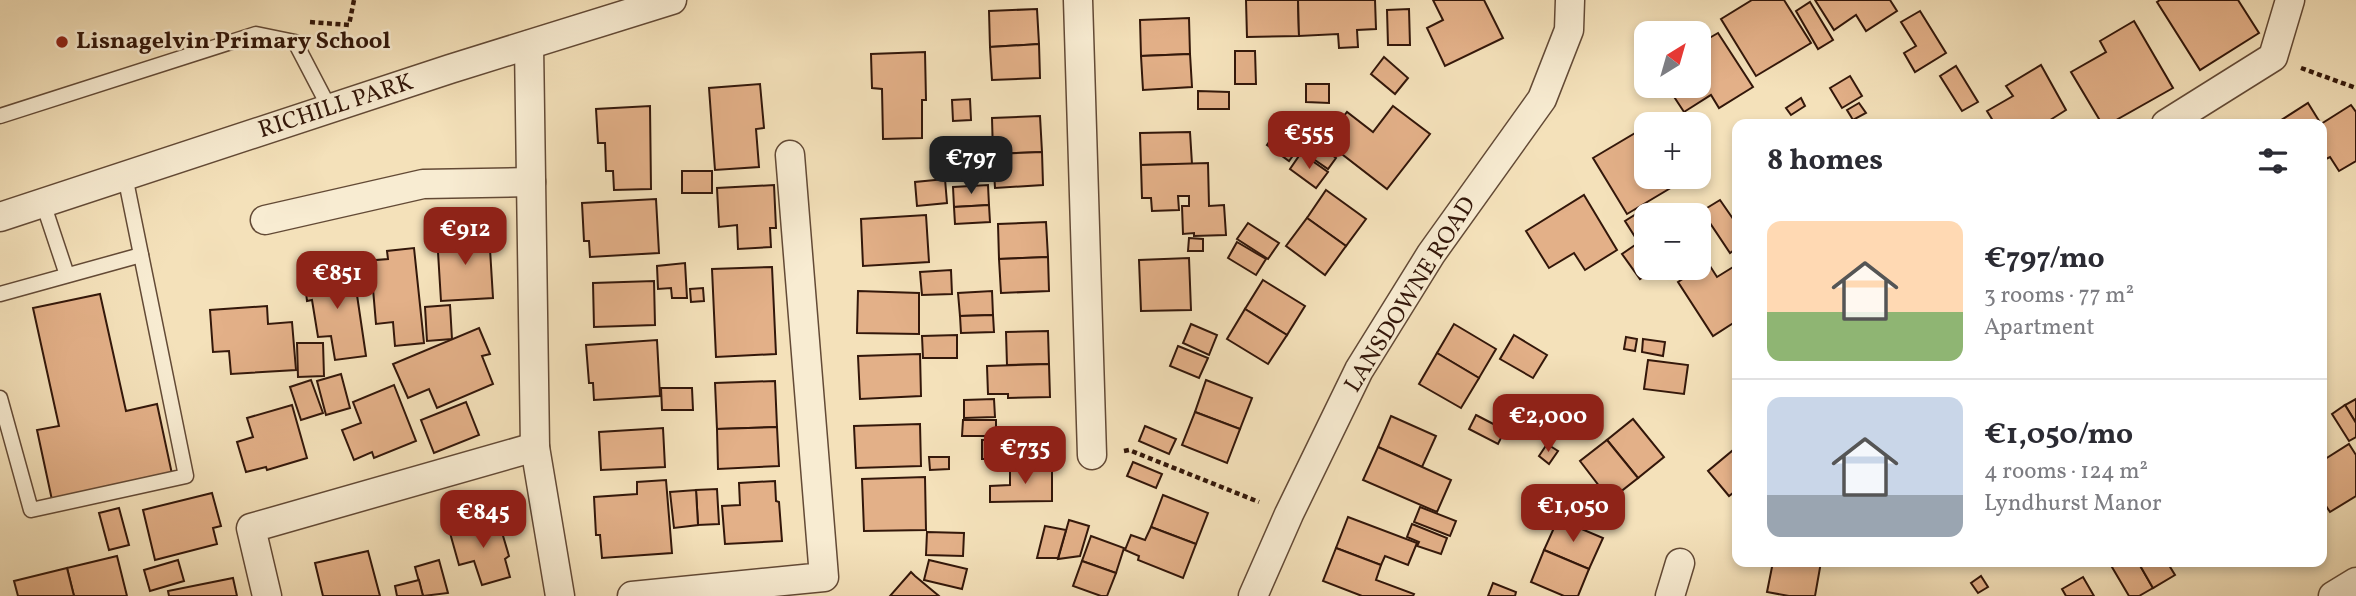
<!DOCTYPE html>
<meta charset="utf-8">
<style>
:root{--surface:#fff;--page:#f2f2f3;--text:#2b2b33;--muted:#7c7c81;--line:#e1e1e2;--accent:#8f2418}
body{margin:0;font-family:Vollkorn,serif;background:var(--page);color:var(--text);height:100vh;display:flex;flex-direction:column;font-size:26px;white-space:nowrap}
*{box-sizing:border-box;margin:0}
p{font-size:23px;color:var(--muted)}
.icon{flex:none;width:38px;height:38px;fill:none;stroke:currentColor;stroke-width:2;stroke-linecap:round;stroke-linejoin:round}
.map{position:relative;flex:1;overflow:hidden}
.sheet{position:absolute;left:1732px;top:119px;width:595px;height:448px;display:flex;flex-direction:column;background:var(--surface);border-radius:14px;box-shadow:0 4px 10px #0003}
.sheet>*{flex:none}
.needle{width:46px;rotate:37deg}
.fabs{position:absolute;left:1634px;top:21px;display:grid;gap:14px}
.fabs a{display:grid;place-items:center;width:77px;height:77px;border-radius:14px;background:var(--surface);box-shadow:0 4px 10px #0003;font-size:35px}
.price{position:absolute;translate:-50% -60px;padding:0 16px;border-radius:14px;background:var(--accent);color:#fff;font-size:23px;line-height:46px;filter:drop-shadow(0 2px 4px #0008)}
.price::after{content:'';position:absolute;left:50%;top:42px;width:21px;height:16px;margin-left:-10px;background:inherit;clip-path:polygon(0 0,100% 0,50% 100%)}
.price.active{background:#222;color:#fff}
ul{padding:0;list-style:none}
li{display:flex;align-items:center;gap:21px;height:175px;padding:0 35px}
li+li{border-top:2px solid var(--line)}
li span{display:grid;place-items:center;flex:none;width:196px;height:140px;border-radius:14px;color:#555}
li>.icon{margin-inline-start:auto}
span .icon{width:84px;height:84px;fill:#fffc;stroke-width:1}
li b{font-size:30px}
h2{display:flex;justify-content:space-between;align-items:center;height:84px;padding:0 35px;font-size:30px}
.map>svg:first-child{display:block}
.building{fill:#e3b088;stroke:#33170a;stroke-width:2}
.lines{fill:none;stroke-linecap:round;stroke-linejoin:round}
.lane-casing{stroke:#634a36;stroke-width:17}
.street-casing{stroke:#634a36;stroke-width:31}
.path{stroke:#33170a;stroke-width:4.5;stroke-dasharray:5 3.5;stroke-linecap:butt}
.lane{stroke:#f8ecd2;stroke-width:14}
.street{stroke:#f8ecd2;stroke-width:28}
.poi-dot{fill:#8f2418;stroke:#f8ecd2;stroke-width:2.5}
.labels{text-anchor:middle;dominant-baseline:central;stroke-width:5;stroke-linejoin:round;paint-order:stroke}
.poi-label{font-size:24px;font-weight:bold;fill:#33170a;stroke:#f8ecd2;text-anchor:start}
.street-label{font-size:24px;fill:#33170a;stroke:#f8ecd2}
</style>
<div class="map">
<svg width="2356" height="596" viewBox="0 0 2356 596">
<rect width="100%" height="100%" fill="#f4e1ba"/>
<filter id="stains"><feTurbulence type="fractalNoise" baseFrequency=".00286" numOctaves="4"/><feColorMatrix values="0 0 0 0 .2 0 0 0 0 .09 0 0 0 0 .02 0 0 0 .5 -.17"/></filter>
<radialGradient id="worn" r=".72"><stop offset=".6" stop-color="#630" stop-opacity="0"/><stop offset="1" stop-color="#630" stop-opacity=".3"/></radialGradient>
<g class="building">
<polygon points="1246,0 1298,0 1299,36 1247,37"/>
<polygon points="1298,0 1375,0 1376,29 1357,30 1358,47 1339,48 1338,34 1299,36"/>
<polygon points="1433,0 1484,0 1503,38 1445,66 1427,28 1443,20"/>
<polygon points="1752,0 1784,0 1811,43 1756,76 1721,19"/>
<polygon points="1815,0 1890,0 1897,11 1866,31 1856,15 1834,30"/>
<polygon points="2160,0 2238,0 2259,33 2200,70 2157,2"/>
<polygon points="1810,2 1833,40 1818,49 1796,11"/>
<polygon points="1037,9 1039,44 990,47 989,11"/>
<polygon points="1409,9 1410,45 1388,45 1387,10"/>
<polygon points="1920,11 1946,53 1915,72 1904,53 1916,46 1901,22"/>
<polygon points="1189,18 1190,54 1141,56 1140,20"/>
<polygon points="2134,21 2173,88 2109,124 2102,124 2071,72 2106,52 2100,41"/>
<polygon points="1718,33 1753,87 1719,108 1711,95 1684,112 1667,86 1699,86 1699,44"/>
<polygon points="1039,44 1040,78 992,80 990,47"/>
<polygon points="1235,51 1255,51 1256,84 1235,84"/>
<polygon points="925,52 926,100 922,100 922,138 883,139 882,89 872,88 871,54"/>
<polygon points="1190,54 1192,87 1143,90 1141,56"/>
<polygon points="1384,57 1408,78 1395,94 1371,74"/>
<polygon points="2041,65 2066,110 2047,122 2048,124 1995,124 1987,111 2013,96 2006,86"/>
<polygon points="1956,66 1978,102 1962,111 1940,76"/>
<polygon points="1850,76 1862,96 1842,108 1830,88"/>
<polygon points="760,84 764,128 756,129 759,167 715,170 709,88"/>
<polygon points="1306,84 1329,84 1329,103 1306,102"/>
<polygon points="1198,91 1229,92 1229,109 1198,109"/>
<polygon points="1801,98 1805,106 1791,115 1786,108"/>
<polygon points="970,99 971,120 953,121 952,100"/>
<polygon points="1859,103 1866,113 1853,120 1847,110"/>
<polygon points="2308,103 2321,124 2275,124"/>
<polygon points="2351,105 2356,112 2356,161 2339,171 2330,157 2322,161 2321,124"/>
<polygon points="650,106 651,189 614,190 613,171 606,171 605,143 598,143 596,109"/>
<polygon points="1393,106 1430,134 1387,189 1325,141 1347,112 1373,132"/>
<polygon points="1040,116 1042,152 993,154 992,118"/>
<polygon points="1647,126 1647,177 1689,177 1627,214 1593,158"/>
<polygon points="1190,132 1192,164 1141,165 1140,133"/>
<polygon points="1274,135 1297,150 1289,161 1267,145"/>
<polygon points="1301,135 1315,145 1309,153 1295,143"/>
<polygon points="1321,147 1336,158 1328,169 1312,158"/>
<polygon points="1042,152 1043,185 995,188 993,154"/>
<polygon points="1301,153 1328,172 1316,188 1290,169"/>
<polygon points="1208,163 1209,206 1224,205 1226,235 1194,236 1194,233 1183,234 1182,206 1189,206 1189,196 1178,196 1179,210 1152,211 1151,198 1142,198 1141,165"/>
<rect x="682" y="171" width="30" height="22"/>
<polygon points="945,179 947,203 917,206 915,182"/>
<polygon points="774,185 776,228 770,228 771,247 738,249 737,225 719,227 717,188"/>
<polygon points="988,185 989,205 954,207 953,187"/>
<polygon points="1326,190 1366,219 1346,246 1307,218"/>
<polygon points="1584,195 1617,250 1585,270 1574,253 1549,268 1526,231"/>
<polygon points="656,199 659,253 590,257 589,241 584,241 582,203"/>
<polygon points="1720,200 1738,226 1738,247 1730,253 1702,211"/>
<polygon points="989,205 990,222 955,224 954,207"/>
<polygon points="1641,211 1647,221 1647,249 1644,251 1625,221"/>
<polygon points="926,215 929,262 863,266 861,219"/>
<polygon points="1307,218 1346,246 1325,275 1286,246"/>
<polygon points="1046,222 1048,257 999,259 998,224"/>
<polygon points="1248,223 1279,243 1268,259 1237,239"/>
<polygon points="489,233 493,298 441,301 437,236"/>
<polygon points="1189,238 1203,239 1203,251 1188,251"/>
<polygon points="1237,242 1266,259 1256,275 1228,258"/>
<polygon points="1635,245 1647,261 1647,268 1653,270 1640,279 1622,254"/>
<polygon points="414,248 424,343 395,346 393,322 376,324 373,289 367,290 364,261 388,259 387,251"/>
<polygon points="1048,257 1049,291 1001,293 999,259"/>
<polygon points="1189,258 1191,310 1141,311 1139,260"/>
<polygon points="685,263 687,298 672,298 671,288 658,289 657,266"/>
<polygon points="1708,263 1717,277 1738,264 1738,320 1713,336 1678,282"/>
<polygon points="772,267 776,354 716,357 712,269"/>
<polygon points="353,268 366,356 335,360 331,336 318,337 312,300 307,301 304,275"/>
<polygon points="951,270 952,294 922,295 920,272"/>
<polygon points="1263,280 1305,306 1287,335 1245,309"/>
<polygon points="654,281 655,325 594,327 593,283"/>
<polygon points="703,288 704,301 691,302 690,289"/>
<polygon points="858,291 919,293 919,334 857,333"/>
<polygon points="992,291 993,315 960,316 958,293"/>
<polygon points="100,294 126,411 157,404 172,474 52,500 37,430 59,426 33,308"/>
<polygon points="450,305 452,339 427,341 425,307"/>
<polygon points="267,306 268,324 292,322 296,370 231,374 229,351 213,352 210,310"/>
<polygon points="1245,309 1287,335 1268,364 1227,339"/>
<polygon points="993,315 994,332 961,333 960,316"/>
<polygon points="1191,324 1217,335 1209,355 1183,343"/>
<polygon points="1454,324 1496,349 1479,378 1437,353"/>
<polygon points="479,328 490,354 482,356 493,384 437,408 429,389 408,398 393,364"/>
<polygon points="1048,331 1049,364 1007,365 1006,332"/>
<polygon points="957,335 957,358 923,358 922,336"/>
<polygon points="1514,335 1547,355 1533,378 1500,359"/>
<polygon points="1626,337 1637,339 1635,351 1624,349"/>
<polygon points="1643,339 1665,342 1663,356 1642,352"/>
<polygon points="657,340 660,396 594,400 593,383 589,383 586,345"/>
<polygon points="297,343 323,343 324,376 298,377"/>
<polygon points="1178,346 1208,358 1199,378 1170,366"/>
<polygon points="1437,353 1479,378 1461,408 1419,384"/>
<polygon points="920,354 921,396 860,399 858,356"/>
<polygon points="1648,360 1688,365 1684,394 1644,389"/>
<polygon points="1049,364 1050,397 1008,398 1008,394 988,394 987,366"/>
<polygon points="341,374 350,408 326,415 317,381"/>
<polygon points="311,380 323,413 301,420 290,387"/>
<polygon points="1206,380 1252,398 1240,429 1195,412"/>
<polygon points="775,381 777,427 717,429 715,383"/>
<polygon points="394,385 416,441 374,458 372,452 354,460 342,430 361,423 353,402"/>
<polygon points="661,388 692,388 693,410 662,410"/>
<polygon points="994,399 995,417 964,418 964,400"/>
<polygon points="2356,399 2356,423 2345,405"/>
<polygon points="466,402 479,435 434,453 421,420"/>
<polygon points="292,405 307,458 267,470 266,467 246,472 237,442 253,437 247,418"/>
<polygon points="2345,405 2356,423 2356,437 2349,441 2332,414"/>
<polygon points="1195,412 1240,429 1227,463 1182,445"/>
<polygon points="1476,415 1505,430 1498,444 1469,429"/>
<polygon points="1391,416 1436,436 1422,467 1378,447"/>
<polygon points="1633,419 1664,457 1638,478 1607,440"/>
<polygon points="963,420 996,420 996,436 962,436"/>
<polygon points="920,424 921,466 856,468 854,426"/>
<polygon points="1145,426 1176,439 1169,454 1139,441"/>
<polygon points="777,427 779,466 718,469 717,429"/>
<polygon points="663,428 665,467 601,470 599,432"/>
<polygon points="1052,434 1052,468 1010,468 1010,459 982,459 982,440 1009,440 1010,435"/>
<polygon points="1607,440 1638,478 1610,500 1580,461"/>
<polygon points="1547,444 1558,451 1549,464 1539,456"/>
<polygon points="2349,444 2356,455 2356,496 2330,512 2322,500 2322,461"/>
<polygon points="1738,446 1738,489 1729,496 1708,471"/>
<polygon points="1378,447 1451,480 1437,512 1363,480"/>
<polygon points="929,457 949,457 949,469 930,470"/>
<polygon points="1133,462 1162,474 1156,488 1127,476"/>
<polygon points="1010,468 1052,468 1052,501 990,502 990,486 1010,485"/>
<polygon points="925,477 926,530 864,531 862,479"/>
<polygon points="666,480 672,553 602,558 600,535 596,535 594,497 637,494 637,482"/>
<polygon points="775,481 776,501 779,502 782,541 725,544 722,506 740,505 739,483"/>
<polygon points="717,489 719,524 698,525 696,490"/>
<polygon points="696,490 698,525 674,528 670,492"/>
<polygon points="1543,491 1554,496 1547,511 1536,507"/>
<polygon points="212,493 221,526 213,528 217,544 155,560 143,510"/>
<polygon points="1163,495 1208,513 1196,544 1151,527"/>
<polygon points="1420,507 1456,521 1450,536 1414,522"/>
<polygon points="119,508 129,545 109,550 99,513"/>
<polygon points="1348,517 1417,543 1408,565 1385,556 1381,565 1336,548"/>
<polygon points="498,519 509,556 505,559 510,577 482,585 474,561 459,565 450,533"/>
<polygon points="1558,519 1603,538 1589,569 1544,550"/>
<polygon points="1069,520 1089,526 1080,556 1058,559"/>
<polygon points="1412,524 1447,538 1441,554 1417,546 1419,542 1407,537"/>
<polygon points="1045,526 1066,530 1058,558 1037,558"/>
<polygon points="1151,527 1196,544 1183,578 1138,560 1139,556 1125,550 1131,535 1145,540"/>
<polygon points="927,532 964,533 963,556 926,555"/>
<polygon points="1091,536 1124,548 1116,573 1082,561"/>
<polygon points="1336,548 1381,565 1376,580 1414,594 1413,596 1362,596 1323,581"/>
<polygon points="1544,550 1589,569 1578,596 1564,596 1531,582"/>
<polygon points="368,551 380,596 323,596 315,563"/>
<polygon points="117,556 127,596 74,596 67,568"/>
<polygon points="178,560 184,581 150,591 144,570"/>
<polygon points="439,560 448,593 423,596 415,567"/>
<polygon points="929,560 967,569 962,589 924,580"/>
<polygon points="1082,561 1116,573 1107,596 1101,596 1073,586"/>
<polygon points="1773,562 1821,562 1815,596 1789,596 1767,592"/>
<polygon points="2109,562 2138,562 2153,588 2139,596 2129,596"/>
<polygon points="2138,562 2167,562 2175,575 2153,588"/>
<polygon points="67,568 74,596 18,596 14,581"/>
<polygon points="911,572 915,576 939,596 890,596"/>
<polygon points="1981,576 1988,587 1978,593 1971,583"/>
<polygon points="2083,577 2094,596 2066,596 2062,589"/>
<polygon points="233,578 237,596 169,596 168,591"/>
<polygon points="419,580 423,596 397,596 395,586"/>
<polygon points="1493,583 1516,592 1515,596 1488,596"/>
</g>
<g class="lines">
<g class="lane-casing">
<g id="lane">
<polyline points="0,116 256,34 295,42 330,109"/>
<polyline points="43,203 67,275"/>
<polyline points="0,294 141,255"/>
<polyline points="0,398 31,510 186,476 125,176"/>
</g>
</g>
<g class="street-casing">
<g id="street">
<polyline points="1078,0 1092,455"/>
<polyline points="529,45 535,447 560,596"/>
<polyline points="2166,124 2273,57 2290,0"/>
<polyline points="0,217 450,69 672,0"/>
<polyline points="265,220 423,184 531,182"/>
<polyline points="267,596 251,528 535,447"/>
<polyline points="632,596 824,577 790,155"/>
<polyline points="1253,596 1289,514 1359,370 1431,254 1542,99 1569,30 1570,0"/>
<polyline points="1670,596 1680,563"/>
<polyline points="2333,596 2356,582"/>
</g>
</g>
<g class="path">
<polyline points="310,22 349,25 354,0"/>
<polyline points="2301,68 2356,88"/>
<polyline points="1124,451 1129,450 1259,502"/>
</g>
<use href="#lane" class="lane"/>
<use href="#street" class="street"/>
</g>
<circle class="poi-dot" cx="62" cy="42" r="7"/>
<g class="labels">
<g class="poi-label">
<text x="76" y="42">Lisnagelvin Primary School</text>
</g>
<g class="street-label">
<text transform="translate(336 107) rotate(-18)">RICHILL PARK</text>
<text transform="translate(1411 295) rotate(-58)">LANSDOWNE ROAD</text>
</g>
</g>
<rect width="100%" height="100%" filter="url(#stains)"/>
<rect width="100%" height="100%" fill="url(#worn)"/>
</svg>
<div class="fabs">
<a><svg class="needle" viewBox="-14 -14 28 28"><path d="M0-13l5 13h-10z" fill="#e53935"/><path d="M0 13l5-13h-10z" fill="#7c7c81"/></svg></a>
<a>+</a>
<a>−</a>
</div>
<b class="price" style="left:1309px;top:171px">€555</b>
<b class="price active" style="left:971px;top:196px">€797</b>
<b class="price" style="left:465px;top:267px">€912</b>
<b class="price" style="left:337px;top:311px">€851</b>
<b class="price" style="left:1548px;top:454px">€2,000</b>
<b class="price" style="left:1025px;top:486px">€735</b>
<b class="price" style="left:1573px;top:544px">€1,050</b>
<b class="price" style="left:483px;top:550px">€845</b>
<section class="sheet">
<h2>8 homes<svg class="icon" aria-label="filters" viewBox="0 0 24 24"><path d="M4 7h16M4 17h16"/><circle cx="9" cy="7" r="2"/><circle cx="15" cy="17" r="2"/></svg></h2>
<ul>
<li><span style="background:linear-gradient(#ffd9b3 65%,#8fb573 0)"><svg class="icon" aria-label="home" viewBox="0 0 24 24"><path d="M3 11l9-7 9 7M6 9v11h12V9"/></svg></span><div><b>€797/mo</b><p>3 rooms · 77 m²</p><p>Apartment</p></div></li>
<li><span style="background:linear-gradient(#c9d6e8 70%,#9aa5b1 0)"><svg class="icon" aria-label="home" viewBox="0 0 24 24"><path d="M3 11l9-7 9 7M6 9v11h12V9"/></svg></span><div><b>€1,050/mo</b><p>4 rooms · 124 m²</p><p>Lyndhurst Manor</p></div></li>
</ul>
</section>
</div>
